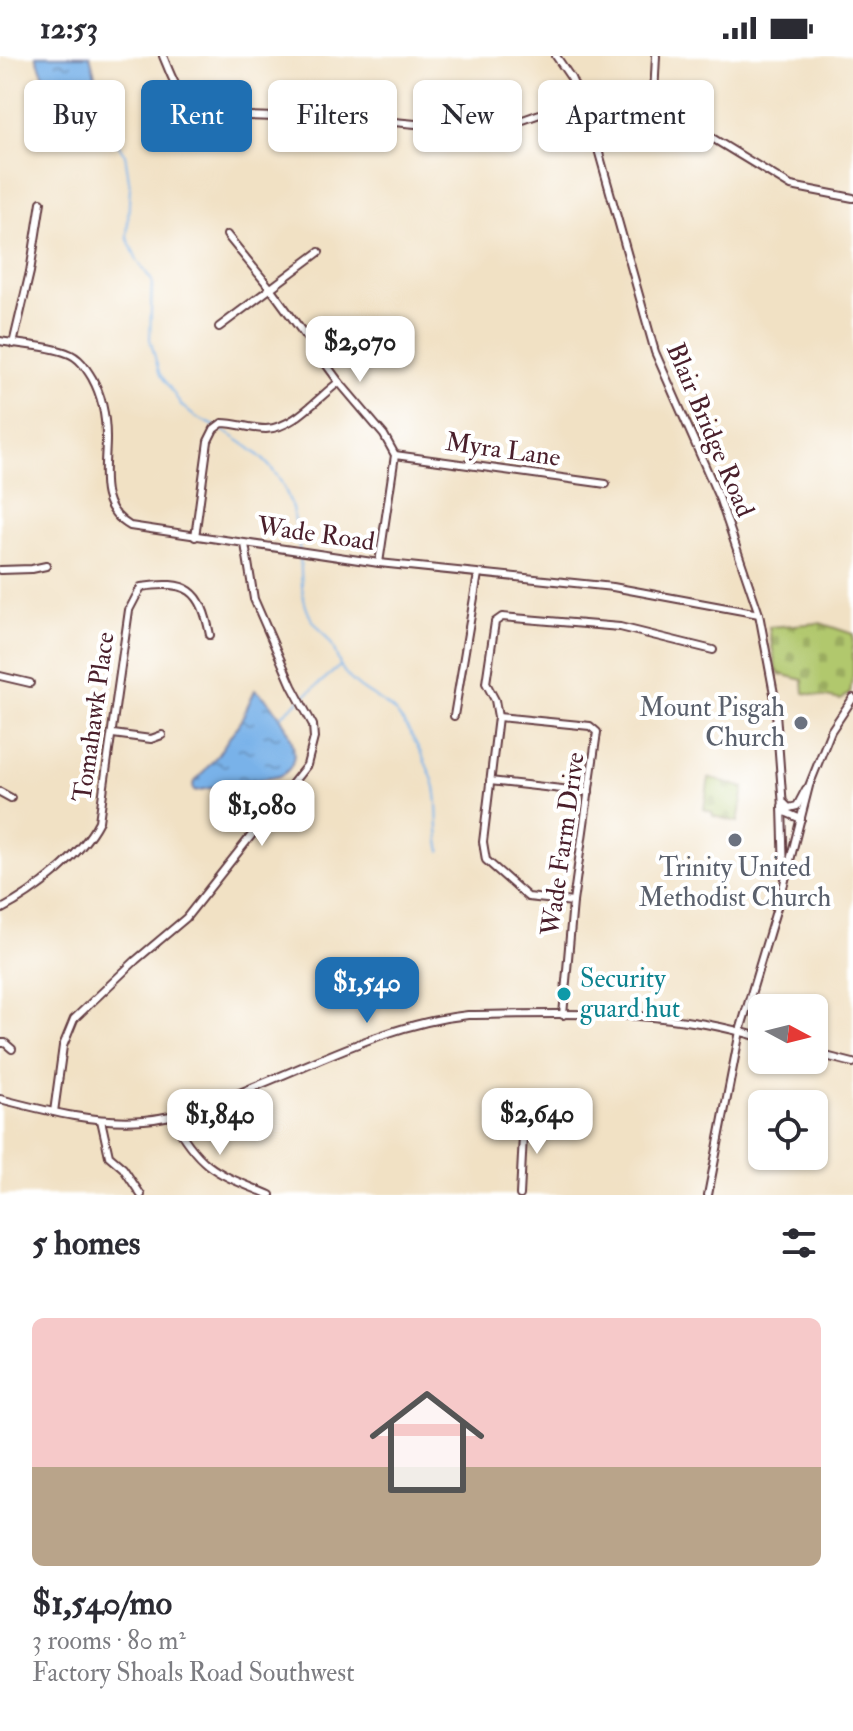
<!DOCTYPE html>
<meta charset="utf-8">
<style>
:root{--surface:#fff;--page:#f7f7f7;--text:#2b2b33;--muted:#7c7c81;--accent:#1f6fb2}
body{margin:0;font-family:"IM FELL Double Pica",serif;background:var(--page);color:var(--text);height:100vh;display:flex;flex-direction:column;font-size:30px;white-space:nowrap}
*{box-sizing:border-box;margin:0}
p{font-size:26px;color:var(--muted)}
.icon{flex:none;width:44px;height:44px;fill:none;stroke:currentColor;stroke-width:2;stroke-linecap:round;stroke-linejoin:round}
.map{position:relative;height:1139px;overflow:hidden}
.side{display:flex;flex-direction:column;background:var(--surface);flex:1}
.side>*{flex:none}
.hud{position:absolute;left:24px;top:24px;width:806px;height:72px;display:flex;gap:16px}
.needle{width:52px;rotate:97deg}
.tools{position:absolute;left:748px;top:938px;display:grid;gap:16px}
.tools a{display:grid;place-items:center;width:80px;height:80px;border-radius:12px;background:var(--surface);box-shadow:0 2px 6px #0004;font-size:40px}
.price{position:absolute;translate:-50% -68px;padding:0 18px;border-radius:16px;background:#fff;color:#222;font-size:26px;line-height:52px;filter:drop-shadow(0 2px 4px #0008)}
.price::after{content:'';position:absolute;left:50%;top:48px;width:24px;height:18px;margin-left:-12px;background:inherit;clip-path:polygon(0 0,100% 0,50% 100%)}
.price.active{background:var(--accent);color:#fff}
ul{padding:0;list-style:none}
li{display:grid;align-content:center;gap:16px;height:424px;padding:0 32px}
li span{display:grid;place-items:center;height:248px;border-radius:12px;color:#555}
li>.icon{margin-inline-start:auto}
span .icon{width:144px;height:144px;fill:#fffc;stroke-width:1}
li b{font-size:34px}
h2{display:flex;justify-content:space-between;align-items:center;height:96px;padding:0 32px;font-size:34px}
.chip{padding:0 28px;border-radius:12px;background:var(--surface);box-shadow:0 2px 6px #0004;font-size:28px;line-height:72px}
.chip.active{background:var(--accent);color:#fff}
.status{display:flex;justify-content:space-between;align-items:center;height:56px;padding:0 40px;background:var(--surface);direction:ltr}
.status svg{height:22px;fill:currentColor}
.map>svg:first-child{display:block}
.cemetery{fill:url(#cemetery-stones);stroke:#7e744c;stroke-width:2}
.water{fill:url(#water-ripples);stroke:#62688a;stroke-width:2}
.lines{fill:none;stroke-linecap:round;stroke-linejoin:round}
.stream{stroke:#79b2e9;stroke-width:2}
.minor-casing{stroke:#633c42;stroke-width:10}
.minor{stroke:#fff;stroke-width:6}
.worship-dot{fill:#6b7280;stroke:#fff;stroke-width:3}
.culture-dot{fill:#0f9aa8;stroke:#fff;stroke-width:3}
.labels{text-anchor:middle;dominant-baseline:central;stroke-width:8;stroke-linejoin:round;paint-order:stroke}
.street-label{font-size:26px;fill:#4a1f2b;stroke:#fff}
.worship-label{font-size:26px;fill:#5b616d;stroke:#fff;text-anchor:end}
.culture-label{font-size:26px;fill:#0d838f;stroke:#fff;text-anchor:start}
</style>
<div class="status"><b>12:53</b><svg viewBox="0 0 49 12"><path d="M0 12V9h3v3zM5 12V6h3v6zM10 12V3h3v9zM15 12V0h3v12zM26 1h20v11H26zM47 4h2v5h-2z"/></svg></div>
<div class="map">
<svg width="853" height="1139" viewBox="0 0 853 1139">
<defs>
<pattern id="cemetery-stones" width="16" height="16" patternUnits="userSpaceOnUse" patternTransform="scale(2)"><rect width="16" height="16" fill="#b1c86d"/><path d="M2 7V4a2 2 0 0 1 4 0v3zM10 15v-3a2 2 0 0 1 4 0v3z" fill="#9aab5f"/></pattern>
<pattern id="water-ripples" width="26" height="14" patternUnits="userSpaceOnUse" patternTransform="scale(2)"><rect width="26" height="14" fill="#79b2e9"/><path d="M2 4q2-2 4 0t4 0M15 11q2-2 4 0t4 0" fill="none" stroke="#6590bd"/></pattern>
</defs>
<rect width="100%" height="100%" fill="#fff"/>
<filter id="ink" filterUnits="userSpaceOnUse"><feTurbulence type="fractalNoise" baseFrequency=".0125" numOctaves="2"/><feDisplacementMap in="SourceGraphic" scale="16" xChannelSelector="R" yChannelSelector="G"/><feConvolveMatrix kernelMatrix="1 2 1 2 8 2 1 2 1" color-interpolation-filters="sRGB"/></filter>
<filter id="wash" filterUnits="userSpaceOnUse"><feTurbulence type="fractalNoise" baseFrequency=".006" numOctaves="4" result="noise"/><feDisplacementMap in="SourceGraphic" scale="32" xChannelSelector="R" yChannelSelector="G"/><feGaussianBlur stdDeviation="1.8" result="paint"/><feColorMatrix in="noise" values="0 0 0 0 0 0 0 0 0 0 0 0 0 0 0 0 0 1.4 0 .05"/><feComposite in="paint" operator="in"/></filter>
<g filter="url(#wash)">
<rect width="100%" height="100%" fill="#f1e1c4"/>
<g class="cemetery">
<polygon points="820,567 853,578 853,619 850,637 841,644 804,637 803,624 780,618 776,614 769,571"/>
<polygon points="709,722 744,732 738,766 713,760 712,756 704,753"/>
</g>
<g class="water">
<polygon points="36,0 90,0 105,58 101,71 94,69 90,56 83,52 77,55 71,70 63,68"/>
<path d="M255 634C277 647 314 704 280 720L194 735 193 728 217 700 241 664Z"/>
</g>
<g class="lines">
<g class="stream">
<polyline points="103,69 125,98 130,131 127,181 137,204 152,225 150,283 159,316 182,350 195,361 215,370"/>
<path d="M220 373C279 406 294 434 300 500 302 521 300 540 310 560 316 570 326 579 332 589 337 598 338 609 345 617 359 635 378 641 393 654 409 671 421 696 430 717 442 743 434 769 441 795"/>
<polyline points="281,660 340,610"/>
</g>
</g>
</g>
<g filter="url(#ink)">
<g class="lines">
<g class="minor-casing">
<g id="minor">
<path d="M163 0C175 29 182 55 216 59L372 64 492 75 582 43"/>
<polyline points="556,0 571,22 590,65 655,296 720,444 759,558 775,643 783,751 787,757 801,763"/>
<polyline points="653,59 656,0"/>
<polyline points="594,77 653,59 670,61 704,77 791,130 853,142"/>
<polyline points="227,179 271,233 339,326 384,379 395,399 379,507"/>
<polyline points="219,271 319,196"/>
<path d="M0 285C21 289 47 289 67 297 79 301 86 312 92 322 102 340 106 362 106 382 106 415 96 450 130 470L379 507 613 531 759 558"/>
<polyline points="13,288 30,216 41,146"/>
<polyline points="395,399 606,428"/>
<path d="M195 481 208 385 214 373 222 367C237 367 251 373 266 373 294 372 317 342 339 326"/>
<polyline points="0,514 32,513 46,510"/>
<polyline points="0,620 30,627"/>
<polyline points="454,660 478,518"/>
<polyline points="498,661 590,670 597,676 573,846 563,959"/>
<polyline points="113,678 151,683 162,679"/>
<polyline points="490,725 589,736"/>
<polyline points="0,736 11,742"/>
<polyline points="783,746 789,752 797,750 806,733"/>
<polyline points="782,750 784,819"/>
<polyline points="573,846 528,841 486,804 483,786 498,661 495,644 486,627 495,566 502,561 620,571 713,594"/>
<path d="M0 854C35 836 81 800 99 765L129 554 141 531C188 524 201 533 210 579"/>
<polyline points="0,987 5,987 12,993"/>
<polyline points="814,997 853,1007"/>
<path d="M0 1043C47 1055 95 1068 144 1064 181 1061 215 1047 249 1033 320 1005 391 967 468 959 565 958 668 952 762 982"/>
<polyline points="54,1056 63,990 74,963 136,904 186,862 307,709 314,682 313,669 292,630 254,543 245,488"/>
<path d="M171 1060C200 1114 217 1117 270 1139"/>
<polyline points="101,1064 109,1100 123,1112 141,1139"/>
<polyline points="520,1139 524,1060"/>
<polyline points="708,1139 740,975 784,828 809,730 831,675 853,642"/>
</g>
</g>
<use href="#minor" class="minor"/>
</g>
</g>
<g class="worship-dot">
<circle cx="801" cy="667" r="8"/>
<circle cx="735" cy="784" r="8"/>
</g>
<circle class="culture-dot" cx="564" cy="938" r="8"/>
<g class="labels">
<g class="street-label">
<text transform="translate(710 374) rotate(67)">Blair Bridge Road</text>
<text transform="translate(503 394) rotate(8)">Myra Lane</text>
<text transform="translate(316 478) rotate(8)">Wade Road</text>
<text transform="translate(94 661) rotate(-82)">Tomahawk Place</text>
<text transform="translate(563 788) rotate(-82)">Wade Farm Drive</text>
</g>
<g class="worship-label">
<text x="785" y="652">Mount Pisgah<tspan x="785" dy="30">Church</tspan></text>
<text x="735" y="812" text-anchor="middle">Trinity United<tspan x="735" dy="30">Methodist Church</tspan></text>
</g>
<g class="culture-label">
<text x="580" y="923">Security<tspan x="580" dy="30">guard hut</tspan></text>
</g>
</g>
</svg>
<div class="tools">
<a><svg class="needle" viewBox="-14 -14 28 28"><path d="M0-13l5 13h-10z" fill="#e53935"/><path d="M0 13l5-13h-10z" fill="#7c7c81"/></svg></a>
<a><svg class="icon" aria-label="locate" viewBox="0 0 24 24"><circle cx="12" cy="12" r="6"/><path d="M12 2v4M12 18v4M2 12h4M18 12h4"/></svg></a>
</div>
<b class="price" style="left:360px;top:328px">$2,070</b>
<b class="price" style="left:262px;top:792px">$1,080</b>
<b class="price active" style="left:367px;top:969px">$1,540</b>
<b class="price" style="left:537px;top:1100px">$2,640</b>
<b class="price" style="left:220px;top:1101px">$1,840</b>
<div class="hud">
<a class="chip">Buy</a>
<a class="chip active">Rent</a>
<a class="chip">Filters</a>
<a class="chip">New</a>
<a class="chip">Apartment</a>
</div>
</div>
<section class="side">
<h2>5 homes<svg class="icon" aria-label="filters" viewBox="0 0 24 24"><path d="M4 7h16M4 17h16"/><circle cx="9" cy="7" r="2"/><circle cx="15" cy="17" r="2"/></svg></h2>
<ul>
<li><span style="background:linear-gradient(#f6c9c9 60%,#b9a48a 0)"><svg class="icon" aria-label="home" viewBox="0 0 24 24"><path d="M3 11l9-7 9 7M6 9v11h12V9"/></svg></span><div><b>$1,540/mo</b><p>3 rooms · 80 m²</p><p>Factory Shoals Road Southwest</p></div></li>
</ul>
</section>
